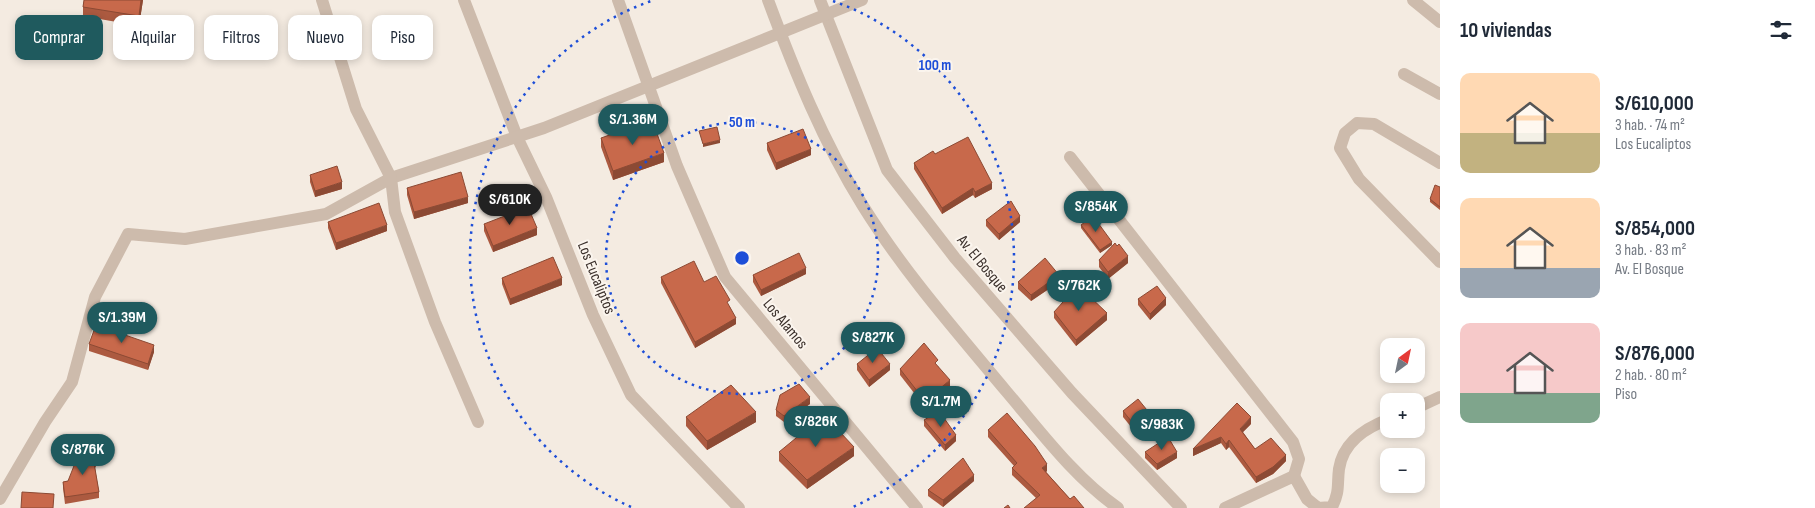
<!DOCTYPE html>
<html lang="es">
<meta charset="utf-8">
<style>
:root{--surface:#fff;--page:#f2f2f3;--text:#1f2937;--muted:#747a83;--accent:#1f5a5e}
body{margin:0;font-family:"Sofia Sans Condensed",sans-serif;background:var(--page);color:var(--text);height:100vh;display:flex;flex-direction:column;font-size:19px;white-space:nowrap}
*{box-sizing:border-box;margin:0}
p{font-size:16px;color:var(--muted)}
.icon{flex:none;width:28px;height:28px;fill:none;stroke:currentColor;stroke-width:2;stroke-linecap:round;stroke-linejoin:round}
.map{position:relative;flex:1;overflow:hidden}
.sheet{display:flex;flex-direction:column;background:var(--surface);width:375px}
.sheet>*{flex:none}
.guide{position:absolute;left:15px;top:15px;width:475px;height:45px;display:flex;gap:10px}
.needle{width:32px;rotate:33deg}
.tools{position:absolute;left:1380px;top:338px;display:grid;gap:10px}
.tools a{display:grid;place-items:center;width:45px;height:45px;border-radius:10px;background:var(--surface);box-shadow:0 2px 8px #0003;font-size:25px}
.price{position:absolute;translate:-50% -42px;padding:0 11px;border-radius:18px;background:var(--accent);color:#fff;font-size:16px;line-height:32px;filter:drop-shadow(0 1px 2px #0008)}
.price::after{content:'';position:absolute;left:50%;top:30px;width:15px;height:11px;margin-left:-8px;background:inherit;clip-path:polygon(0 0,100% 0,50% 100%)}
.price.selected{background:#222;color:#fff}
ul{padding:0;list-style:none}
li{display:flex;align-items:center;gap:15px;height:125px;padding:0 20px}
li span{display:grid;place-items:center;flex:none;width:140px;height:100px;border-radius:10px;color:#555}
li>.icon{margin-inline-start:auto}
span .icon{width:60px;height:60px;fill:#fffc;stroke-width:1}
li b{font-size:21px}
h2{display:flex;justify-content:space-between;align-items:center;height:60px;padding:0 20px;font-size:21px}
.pill{padding:0 18px;border-radius:10px;background:var(--surface);box-shadow:0 2px 8px #0003;font-size:18px;line-height:45px}
.pill.selected{background:var(--accent);color:#fff}
main{display:flex;flex:1;min-height:0}
.map>svg:first-child{display:block}
.lines{fill:none;stroke-linecap:round;stroke-linejoin:round}
.minor{stroke:#cdbbac;stroke-width:12}
.wall{fill:#ac5a40}
.shaded-wall{fill:#8c4a34}
.building{fill:#c8694b;stroke:#8c4a34}
.ring{fill:none;stroke:#1d4ed8;stroke-width:2.5;stroke-dasharray:2.5 5}
.labels{text-anchor:middle;dominant-baseline:central;stroke-width:4;stroke-linejoin:round;paint-order:stroke}
.street-label{font-size:16px;fill:#3b302b;stroke:#fbf5ee}
.centre{fill:#1d4ed8;stroke:#fbf5ee;stroke-width:2.5}
.ring-label{font-size:15px;text-anchor:middle;font-weight:bold;fill:#1d4ed8;stroke:#fbf5ee;stroke-width:4;stroke-linejoin:round;paint-order:stroke}
</style>
<main>
<div class="map">
<svg width="1440" height="508" viewBox="0 0 1440 508">
<rect width="100%" height="100%" fill="#f4ebe1"/>
<g class="lines">
<g class="minor">
<polyline points="464,0 517,137 546,197 593,315 631,395 739,508"/>
<polyline points="618,0 677,166 725,277 917,508"/>
<path d="M768 0C794 70 823 142 863 206 904 272 956 331 1006 391 1041 432 1074 477 1118 508"/>
<polyline points="820,0 887,170 955,258 1072,393 1181,508"/>
<polyline points="1413,0 1440,22"/>
<polyline points="1404,74 1440,94"/>
<polyline points="1070,157 1293,442 1299,459 1294,476"/>
<polyline points="1440,163 1374,124 1357,123 1345,133 1340,148 1359,179 1440,262"/>
<polyline points="1416,408 1440,397"/>
<polyline points="478,422 435,322 395,212 391,178 544,128 862,0"/>
<polyline points="0,499 45,422 72,382 95,297 128,234 185,239 326,214 391,178 356,109 322,0"/>
<path d="M1225 508 1294 476 1307 499 1318 508 1332 507C1340 491 1337 485 1339 469 1343 442 1365 428 1389 419"/>
</g>
</g>
<g class="wall">
<polygon points="84,0 143,0 139,26 83,16 83,7"/>
<polygon points="601,138 664,162 613,180 601,147"/>
<polygon points="767,143 811,155 776,170 767,150"/>
<polygon points="935,154 992,189 975,198 973,195 942,214 914,169 914,163"/>
<polygon points="310,175 342,189 315,197 310,182"/>
<polygon points="1440,187 1440,210 1430,202 1430,199"/>
<polygon points="407,188 468,203 414,219 407,195"/>
<polygon points="986,220 1020,222 999,240 986,226"/>
<polygon points="328,222 387,231 336,250 328,228"/>
<polygon points="484,224 537,235 493,252 484,231"/>
<polygon points="1081,225 1112,245 1100,253 1081,228"/>
<polygon points="1099,260 1128,263 1108,279 1099,267"/>
<polygon points="806,274 761,296 753,282 753,275"/>
<polygon points="661,277 730,307 736,324 695,348 661,283"/>
<polygon points="502,278 562,285 510,305 502,284"/>
<polygon points="1018,282 1059,282 1031,301 1018,289"/>
<polygon points="1087,294 1107,320 1076,346 1054,318 1054,312"/>
<polygon points="1138,299 1166,305 1150,320 1138,305"/>
<polygon points="89,344 154,352 148,370 89,351"/>
<polygon points="857,364 890,370 869,387 857,370"/>
<polygon points="938,366 950,387 925,407 900,375 900,369"/>
<polygon points="810,404 784,422 776,416 776,410"/>
<polygon points="1123,411 1151,421 1136,433 1123,417"/>
<polygon points="686,417 756,422 707,450 686,426"/>
<polygon points="924,420 956,441 945,451 924,426"/>
<polygon points="1251,424 1243,432 1255,449 1286,461 1273,474 1256,483 1229,447 1226,450 1221,443 1193,456 1193,449"/>
<polygon points="988,430 1047,471 1046,472 1070,499 1084,508 1036,498 1012,475 1012,468 1014,466 988,437"/>
<polygon points="779,452 854,456 807,489 779,461"/>
<polygon points="1145,452 1177,458 1157,470 1145,458"/>
<polygon points="98,461 95,468 99,492 99,498 65,504 63,488 63,482 68,481"/>
<polygon points="974,481 943,507 928,496 928,490"/>
</g>
<g class="shaded-wall">
<polygon points="141,0 143,0 139,26 139,16"/>
<polygon points="720,140 720,143 703,147 703,144"/>
<polygon points="811,149 811,155 776,170 776,163"/>
<polygon points="664,153 664,162 613,180 613,171"/>
<polygon points="342,182 342,189 315,197 315,191"/>
<polygon points="992,183 992,189 975,198 975,192"/>
<polygon points="973,188 973,195 942,214 942,208"/>
<polygon points="468,197 468,203 414,219 414,212"/>
<polygon points="1020,216 1020,222 999,240 999,234"/>
<polygon points="387,225 387,231 336,250 336,243"/>
<polygon points="537,228 537,235 493,252 493,246"/>
<polygon points="1112,242 1112,245 1100,253 1100,250"/>
<polygon points="1128,256 1128,263 1108,279 1108,272"/>
<polygon points="806,268 806,274 761,296 761,290"/>
<polygon points="1059,275 1059,282 1031,301 1031,295"/>
<polygon points="562,278 562,285 510,305 510,299"/>
<polygon points="1166,298 1166,305 1150,320 1150,314"/>
<polygon points="1107,313 1107,320 1076,346 1076,340"/>
<polygon points="736,318 736,324 695,348 695,342"/>
<polygon points="154,345 154,352 148,370 148,364"/>
<polygon points="890,364 890,370 869,387 869,380"/>
<polygon points="950,380 950,387 925,407 925,401"/>
<polygon points="810,397 810,404 784,422 784,416"/>
<polygon points="756,412 756,422 707,450 707,441"/>
<polygon points="1151,415 1151,421 1136,433 1136,427"/>
<polygon points="1251,417 1251,424 1240,435 1240,429"/>
<polygon points="956,435 956,441 945,451 945,445"/>
<polygon points="1221,437 1221,443 1193,456 1193,449"/>
<polygon points="1229,440 1229,447 1226,450 1226,444"/>
<polygon points="854,447 854,456 807,489 807,480"/>
<polygon points="1177,452 1177,458 1157,470 1157,464"/>
<polygon points="98,454 98,461 94,470 94,463"/>
<polygon points="1286,455 1286,461 1273,474 1256,483 1256,477"/>
<polygon points="1047,464 1047,471 1042,475 1042,468"/>
<polygon points="974,475 974,481 943,507 943,500"/>
</g>
<g class="building">
<polygon points="84,0 141,0 139,16 83,7"/>
<polygon points="652,120 664,153 613,171 601,138"/>
<polygon points="717,127 720,140 703,144 699,131"/>
<polygon points="803,129 811,149 776,163 767,143"/>
<polygon points="968,137 992,183 975,192 973,188 942,208 914,163 933,151 935,154"/>
<polygon points="337,166 342,182 315,191 310,175"/>
<polygon points="461,172 468,197 414,212 407,188"/>
<polygon points="1435,185 1440,187 1440,207 1430,199"/>
<polygon points="1011,201 1020,216 999,234 986,220"/>
<polygon points="379,203 387,225 336,243 328,222"/>
<polygon points="528,207 537,228 493,246 484,224"/>
<polygon points="1093,216 1112,242 1100,250 1081,225"/>
<polygon points="1115,243 1117,246 1119,244 1128,256 1108,272 1099,260"/>
<polygon points="799,253 806,268 761,290 753,275"/>
<polygon points="553,257 562,278 510,299 502,278"/>
<polygon points="1045,258 1059,275 1031,295 1018,282"/>
<polygon points="694,261 704,282 716,276 730,300 727,302 736,318 695,342 661,277"/>
<polygon points="1080,283 1087,294 1107,313 1076,340 1054,312"/>
<polygon points="1157,286 1166,298 1150,314 1138,299"/>
<polygon points="96,325 154,345 148,364 89,344"/>
<polygon points="924,343 938,360 935,363 950,380 925,401 900,369"/>
<polygon points="877,348 890,364 869,380 857,364"/>
<polygon points="799,384 810,397 784,416 776,410 780,395"/>
<polygon points="731,385 756,412 707,441 686,417"/>
<polygon points="1138,399 1151,415 1136,427 1123,411"/>
<polygon points="1237,403 1251,417 1240,429 1255,449 1271,438 1286,455 1273,467 1256,477 1229,440 1226,444 1221,437 1193,449"/>
<polygon points="939,411 956,435 945,445 924,420"/>
<polygon points="1007,413 1035,446 1047,464 1042,468 1070,499 1074,496 1084,508 1024,508 1040,495 1012,468 1017,463 988,430"/>
<polygon points="824,415 854,447 807,480 779,452"/>
<polygon points="1168,437 1177,452 1157,464 1145,452"/>
<polygon points="81,448 98,454 94,463 99,492 65,497 63,482 68,481"/>
<polygon points="963,458 974,475 943,500 928,490"/>
<polygon points="22,492 54,494 53,508 21,508"/>
<polygon points="1008,505 1010,508 1004,508"/>
</g>
<g class="ring">
<circle cx="742" cy="258" r="136"/>
<path d="M631 507A273 273 0 0 1 651 1M833 1A273 273 0 0 1 853 507"/>
</g>
<g class="labels">
<g class="street-label">
<text transform="translate(982 264) rotate(50)">Av. El Bosque</text>
<text transform="translate(596 278) rotate(68)">Los Eucaliptos</text>
<text transform="translate(785 324) rotate(50)">Los Alamos</text>
</g>
</g>
<circle cx="742" cy="258" r="8" class="centre"/>
<g class="ring-label">
<text x="935" y="70">100 m</text>
<text x="742" y="127">50 m</text>
</g>
</svg>
<div class="tools">
<a><svg class="needle" viewBox="-14 -14 28 28"><path d="M0-13l5 13h-10z" fill="#e53935"/><path d="M0 13l5-13h-10z" fill="#747a83"/></svg></a>
<a>+</a>
<a>−</a>
</div>
<b class="price" style="left:633px;top:146px">S/1.36M</b>
<b class="price selected" style="left:510px;top:226px">S/610K</b>
<b class="price" style="left:1096px;top:233px">S/854K</b>
<b class="price" style="left:1079px;top:312px">S/762K</b>
<b class="price" style="left:122px;top:344px">S/1.39M</b>
<b class="price" style="left:873px;top:364px">S/827K</b>
<b class="price" style="left:941px;top:428px">S/1.7M</b>
<b class="price" style="left:816px;top:448px">S/826K</b>
<b class="price" style="left:1162px;top:451px">S/983K</b>
<b class="price" style="left:83px;top:476px">S/876K</b>
<div class="guide">
<a class="pill selected">Comprar</a>
<a class="pill">Alquilar</a>
<a class="pill">Filtros</a>
<a class="pill">Nuevo</a>
<a class="pill">Piso</a>
</div>
</div>
<section class="sheet">
<h2>10 viviendas<svg class="icon" aria-label="filters" viewBox="0 0 24 24"><path d="M4 7h16M4 17h16"/><circle cx="9" cy="7" r="2"/><circle cx="15" cy="17" r="2"/></svg></h2>
<ul>
<li><span style="background:linear-gradient(#ffd9b3 60%,#c2b280 0)"><svg class="icon" aria-label="home" viewBox="0 0 24 24"><path d="M3 11l9-7 9 7M6 9v11h12V9"/></svg></span><div><b>S/610,000</b><p>3 hab. · 74 m²</p><p>Los Eucaliptos</p></div></li>
<li><span style="background:linear-gradient(#ffd9b3 70%,#9aa5b1 0)"><svg class="icon" aria-label="home" viewBox="0 0 24 24"><path d="M3 11l9-7 9 7M6 9v11h12V9"/></svg></span><div><b>S/854,000</b><p>3 hab. · 83 m²</p><p>Av. El Bosque</p></div></li>
<li><span style="background:linear-gradient(#f6c9c9 70%,#7fa58c 0)"><svg class="icon" aria-label="home" viewBox="0 0 24 24"><path d="M3 11l9-7 9 7M6 9v11h12V9"/></svg></span><div><b>S/876,000</b><p>2 hab. · 80 m²</p><p>Piso</p></div></li>
</ul>
</section>
</main>
